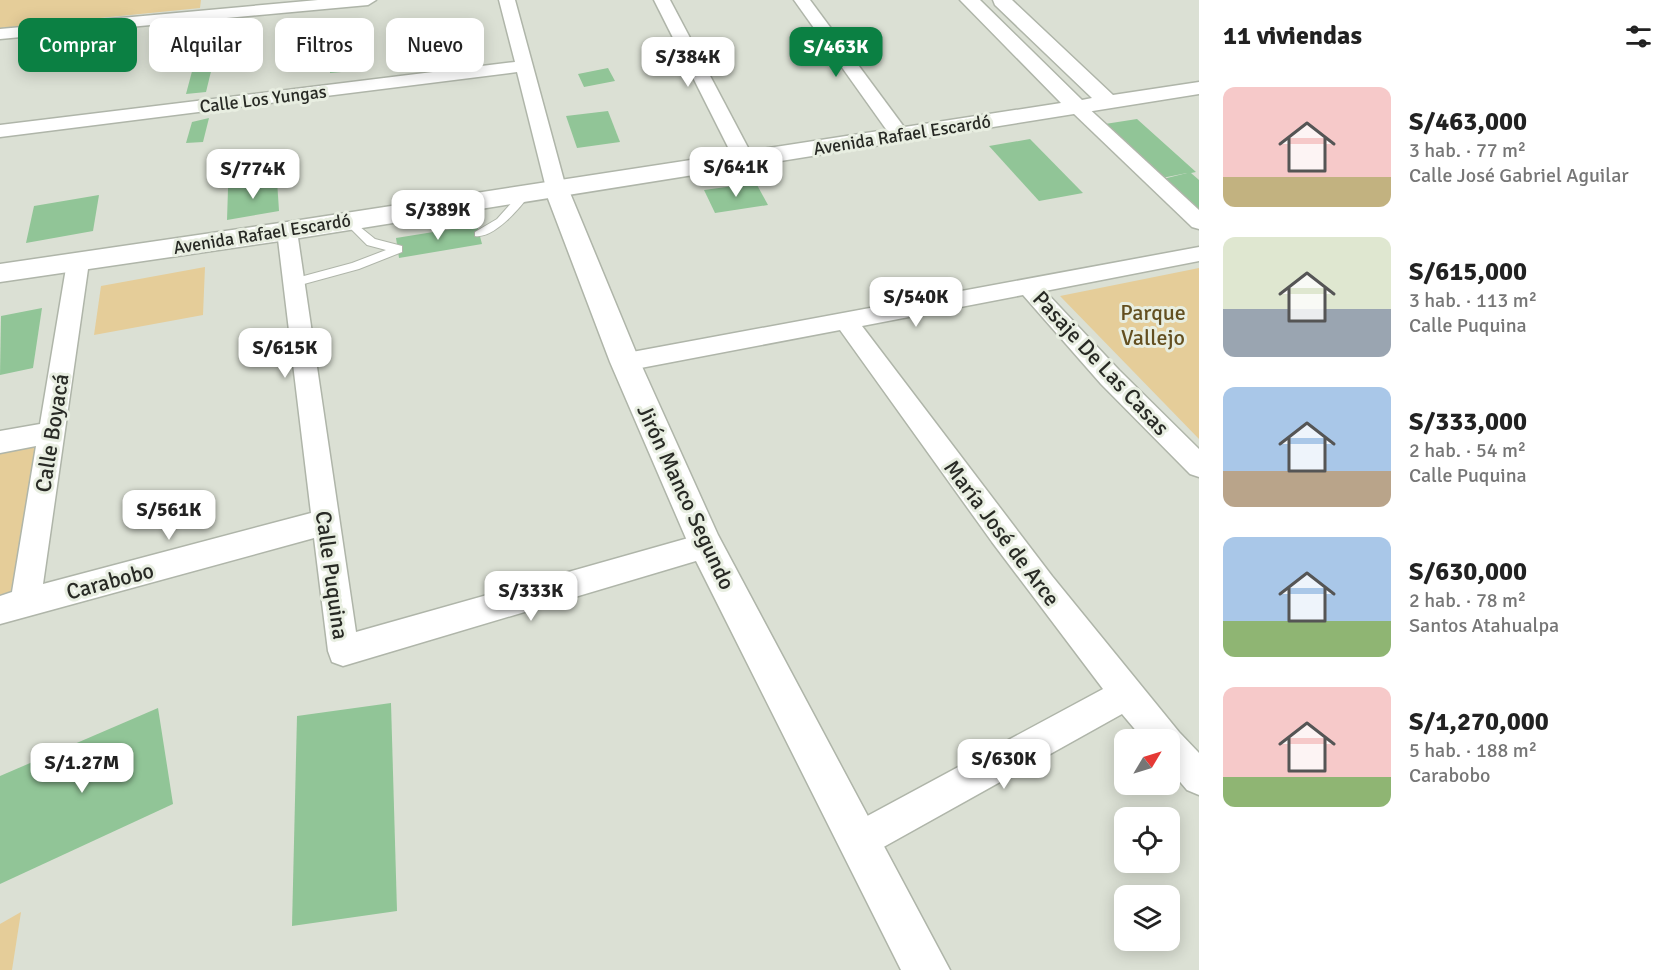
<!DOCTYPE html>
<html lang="es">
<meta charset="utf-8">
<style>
:root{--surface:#fff;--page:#f6f6f6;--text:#222;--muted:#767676;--accent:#0b8043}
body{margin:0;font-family:Signika,sans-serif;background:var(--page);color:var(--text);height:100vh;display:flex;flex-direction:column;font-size:22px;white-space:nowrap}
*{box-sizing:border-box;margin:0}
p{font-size:20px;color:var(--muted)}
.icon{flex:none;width:33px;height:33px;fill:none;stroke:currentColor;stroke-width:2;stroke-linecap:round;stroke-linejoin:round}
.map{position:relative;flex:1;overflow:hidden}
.details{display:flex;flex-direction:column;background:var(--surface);width:480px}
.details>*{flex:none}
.top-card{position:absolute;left:18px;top:18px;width:570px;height:54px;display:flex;gap:12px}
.needle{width:39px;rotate:52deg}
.tools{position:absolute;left:1114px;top:729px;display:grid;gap:12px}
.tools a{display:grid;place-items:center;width:66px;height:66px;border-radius:12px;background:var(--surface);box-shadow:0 3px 15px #0003;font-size:30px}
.price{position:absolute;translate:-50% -51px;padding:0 14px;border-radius:12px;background:#fff;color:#222;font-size:20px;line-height:39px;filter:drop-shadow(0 2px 3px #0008)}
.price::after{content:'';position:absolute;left:50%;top:36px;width:18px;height:14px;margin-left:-9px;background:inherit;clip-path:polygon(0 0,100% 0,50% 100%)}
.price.on{background:var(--accent);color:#fff}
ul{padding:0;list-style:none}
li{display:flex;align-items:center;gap:18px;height:150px;padding:0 24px}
li span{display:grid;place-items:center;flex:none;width:168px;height:120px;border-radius:12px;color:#555}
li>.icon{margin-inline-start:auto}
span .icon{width:72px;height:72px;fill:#fffc;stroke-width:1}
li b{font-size:26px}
h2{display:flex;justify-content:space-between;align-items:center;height:72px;padding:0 24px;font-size:26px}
.chip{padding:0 21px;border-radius:12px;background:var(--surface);box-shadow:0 3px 15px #0003;font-size:21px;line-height:54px}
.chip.on{background:var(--accent);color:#fff}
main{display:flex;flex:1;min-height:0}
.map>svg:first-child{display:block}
.green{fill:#e5cd99}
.building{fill:#91c597}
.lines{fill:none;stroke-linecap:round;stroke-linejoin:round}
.service-casing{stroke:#afb5a9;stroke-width:2}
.minor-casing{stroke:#afb5a9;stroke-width:3}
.tertiary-casing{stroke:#afb5a9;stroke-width:3}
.secondary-casing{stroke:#afb5a9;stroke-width:3}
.service{fill:#fff;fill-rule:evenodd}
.minor{fill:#fff;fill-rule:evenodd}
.tertiary{fill:#fff;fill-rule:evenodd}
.secondary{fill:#fff;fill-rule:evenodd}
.labels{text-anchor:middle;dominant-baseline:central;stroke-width:6;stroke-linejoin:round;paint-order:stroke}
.far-street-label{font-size:18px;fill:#282a25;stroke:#e8eee1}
.park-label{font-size:22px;fill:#634f20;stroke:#e8eee1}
.street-label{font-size:22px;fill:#282a25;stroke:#e8eee1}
</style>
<main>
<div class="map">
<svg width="1199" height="970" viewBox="0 0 1199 970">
<rect width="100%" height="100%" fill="#dbe0d4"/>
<g class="green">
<polygon points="0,0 201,0 200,8 0,28"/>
<polygon points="205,267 203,315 94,335 101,286"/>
<polygon points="1199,268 1199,439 1060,296"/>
<polygon points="38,441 10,596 0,598 0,449"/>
<polygon points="21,912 12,970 0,970 0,924"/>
</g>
<g class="building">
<polygon points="469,25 473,41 435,45 433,37 423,38 421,30"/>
<polygon points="475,45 478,57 428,63 425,51"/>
<polygon points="352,46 353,71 330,73 330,48"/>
<polygon points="214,59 206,92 186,94 195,60"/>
<polygon points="608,68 615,81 584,87 578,74"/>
<polygon points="608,111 620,142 577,148 566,116"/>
<polygon points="209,118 203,142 186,143 192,122"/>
<polygon points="1137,119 1196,172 1191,173 1199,180 1199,212 1163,179 1187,173 1162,178 1105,124"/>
<polygon points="1030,139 1083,193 1039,201 989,146"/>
<polygon points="277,180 279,211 227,220 228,188"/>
<polygon points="756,183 768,205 715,213 704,190"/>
<polygon points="99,195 93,231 26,243 34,206"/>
<polygon points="477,225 482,244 399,258 396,238"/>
<polygon points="42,308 33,368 0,375 1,316"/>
<polygon points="391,703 397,911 292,926 297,716"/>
<polygon points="158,708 173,804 0,884 0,776"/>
</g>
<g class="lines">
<g class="service-casing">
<g id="service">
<path d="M526 190 531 193C521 207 494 239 475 236V232L497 219 522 191Z"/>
<polygon points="349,218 375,239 402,246 402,252 359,269 293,287 289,286 289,280 352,263 386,250 367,245 345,223 344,221"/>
</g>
</g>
<g class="minor-casing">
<g id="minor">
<polygon points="318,0 376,0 368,5 0,39 0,29"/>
<polygon points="499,0 515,0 566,188 563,192 556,194 549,192 546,188 517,72 0,137 0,125 515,62"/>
<polygon points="654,0 670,0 754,159 751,163 737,163 734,159"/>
<polygon points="794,0 810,0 907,131 909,135 907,139 893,139"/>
<polygon points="1078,103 1084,104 1199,210 1199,229 1192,227 1072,112 1069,108 1072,104"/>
<polygon points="287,224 294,226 297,231 356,632 706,533 716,537 720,546 716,555 343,666 332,662 328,651 314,538 0,624 0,596 12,592 36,446 0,453 0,431 40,424 67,262 70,257 78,254 86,257 89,262 43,584 311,513 277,231 280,226"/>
<polygon points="1199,247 1199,261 1045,291 1119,370 1199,449 1199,477 1190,474 1101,384 1023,295 862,326 1052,576 1179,732 1199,753 1199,795 1187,790 1170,770 1170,740 1144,740 1122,714 871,854 858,859 845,854 840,841 845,828 1103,689 992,542 840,330 625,371 616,369 613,362 616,355"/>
</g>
</g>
<g class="tertiary-casing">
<polygon id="tertiary" points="556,180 565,183 568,188 640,362 718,535 950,970 901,970 694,557 610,362 544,188 547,183"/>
</g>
<g class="secondary-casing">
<polygon id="secondary" points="960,0 980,0 1082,100 1092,98 995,5 993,0 1012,0 1113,95 1199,82 1199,94 287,240 0,282 0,264 287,222 1061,103"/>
</g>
<use href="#service" class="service"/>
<use href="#minor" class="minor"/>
<use href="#tertiary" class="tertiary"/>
<use href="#secondary" class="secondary"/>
</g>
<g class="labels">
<g class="far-street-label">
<text transform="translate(263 99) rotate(-7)">Calle Los Yungas</text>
<text transform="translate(902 135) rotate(-9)">Avenida Rafael Escardó</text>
<text transform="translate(262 234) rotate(-9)">Avenida Rafael Escardó</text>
</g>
<g class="park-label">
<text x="1153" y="312">Parque<tspan x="1153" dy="25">Vallejo</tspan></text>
</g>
<g class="street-label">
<text transform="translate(1101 363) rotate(47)">Pasaje De Las Casas</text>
<text transform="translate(52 433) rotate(-81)">Calle Boyacá</text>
<text transform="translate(686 497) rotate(65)">Jirón Manco Segundo</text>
<text transform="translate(1002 533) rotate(53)">María José de Arce</text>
<text transform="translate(332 575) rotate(82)">Calle Puquina</text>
<text transform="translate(110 581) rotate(-15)">Carabobo</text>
</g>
</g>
</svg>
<div class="tools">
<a><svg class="needle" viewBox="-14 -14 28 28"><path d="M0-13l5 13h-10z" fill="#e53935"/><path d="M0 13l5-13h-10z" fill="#767676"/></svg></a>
<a><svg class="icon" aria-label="locate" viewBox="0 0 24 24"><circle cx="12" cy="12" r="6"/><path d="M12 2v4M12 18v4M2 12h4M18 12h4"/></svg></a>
<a><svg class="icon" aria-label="layers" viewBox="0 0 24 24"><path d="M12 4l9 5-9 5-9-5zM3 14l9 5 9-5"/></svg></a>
</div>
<b class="price on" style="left:836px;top:78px">S/463K</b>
<b class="price" style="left:688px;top:88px">S/384K</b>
<b class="price" style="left:736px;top:198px">S/641K</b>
<b class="price" style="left:253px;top:200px">S/774K</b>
<b class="price" style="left:438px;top:241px">S/389K</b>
<b class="price" style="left:916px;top:328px">S/540K</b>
<b class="price" style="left:285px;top:379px">S/615K</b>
<b class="price" style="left:169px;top:541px">S/561K</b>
<b class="price" style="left:531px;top:622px">S/333K</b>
<b class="price" style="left:1004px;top:790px">S/630K</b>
<b class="price" style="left:82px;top:794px">S/1.27M</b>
<div class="top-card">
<a class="chip on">Comprar</a>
<a class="chip">Alquilar</a>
<a class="chip">Filtros</a>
<a class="chip">Nuevo</a>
</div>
</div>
<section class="details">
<h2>11 viviendas<svg class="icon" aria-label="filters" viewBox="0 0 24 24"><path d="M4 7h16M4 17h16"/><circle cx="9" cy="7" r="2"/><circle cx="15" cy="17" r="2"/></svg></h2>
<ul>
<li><span style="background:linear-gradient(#f6c9c9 75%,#c2b280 0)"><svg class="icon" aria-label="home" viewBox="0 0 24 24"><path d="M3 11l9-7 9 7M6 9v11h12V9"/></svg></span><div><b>S/463,000</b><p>3 hab. · 77 m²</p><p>Calle José Gabriel Aguilar</p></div></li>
<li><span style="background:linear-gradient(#dfe7d0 60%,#9aa5b1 0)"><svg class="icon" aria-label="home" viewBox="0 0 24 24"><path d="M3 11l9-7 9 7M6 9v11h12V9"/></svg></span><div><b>S/615,000</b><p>3 hab. · 113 m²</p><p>Calle Puquina</p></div></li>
<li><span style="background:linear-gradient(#a9c7e8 70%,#b9a48a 0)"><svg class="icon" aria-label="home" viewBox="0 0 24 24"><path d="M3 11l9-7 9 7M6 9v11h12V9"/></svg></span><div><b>S/333,000</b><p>2 hab. · 54 m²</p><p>Calle Puquina</p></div></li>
<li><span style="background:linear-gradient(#a9c7e8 70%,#8fb573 0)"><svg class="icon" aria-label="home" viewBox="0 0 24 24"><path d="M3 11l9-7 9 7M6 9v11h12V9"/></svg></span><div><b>S/630,000</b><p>2 hab. · 78 m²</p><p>Santos Atahualpa</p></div></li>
<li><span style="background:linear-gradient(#f6c9c9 75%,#8fb573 0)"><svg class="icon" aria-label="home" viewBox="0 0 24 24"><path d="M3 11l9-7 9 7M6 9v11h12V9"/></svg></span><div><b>S/1,270,000</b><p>5 hab. · 188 m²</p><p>Carabobo</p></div></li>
</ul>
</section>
</main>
